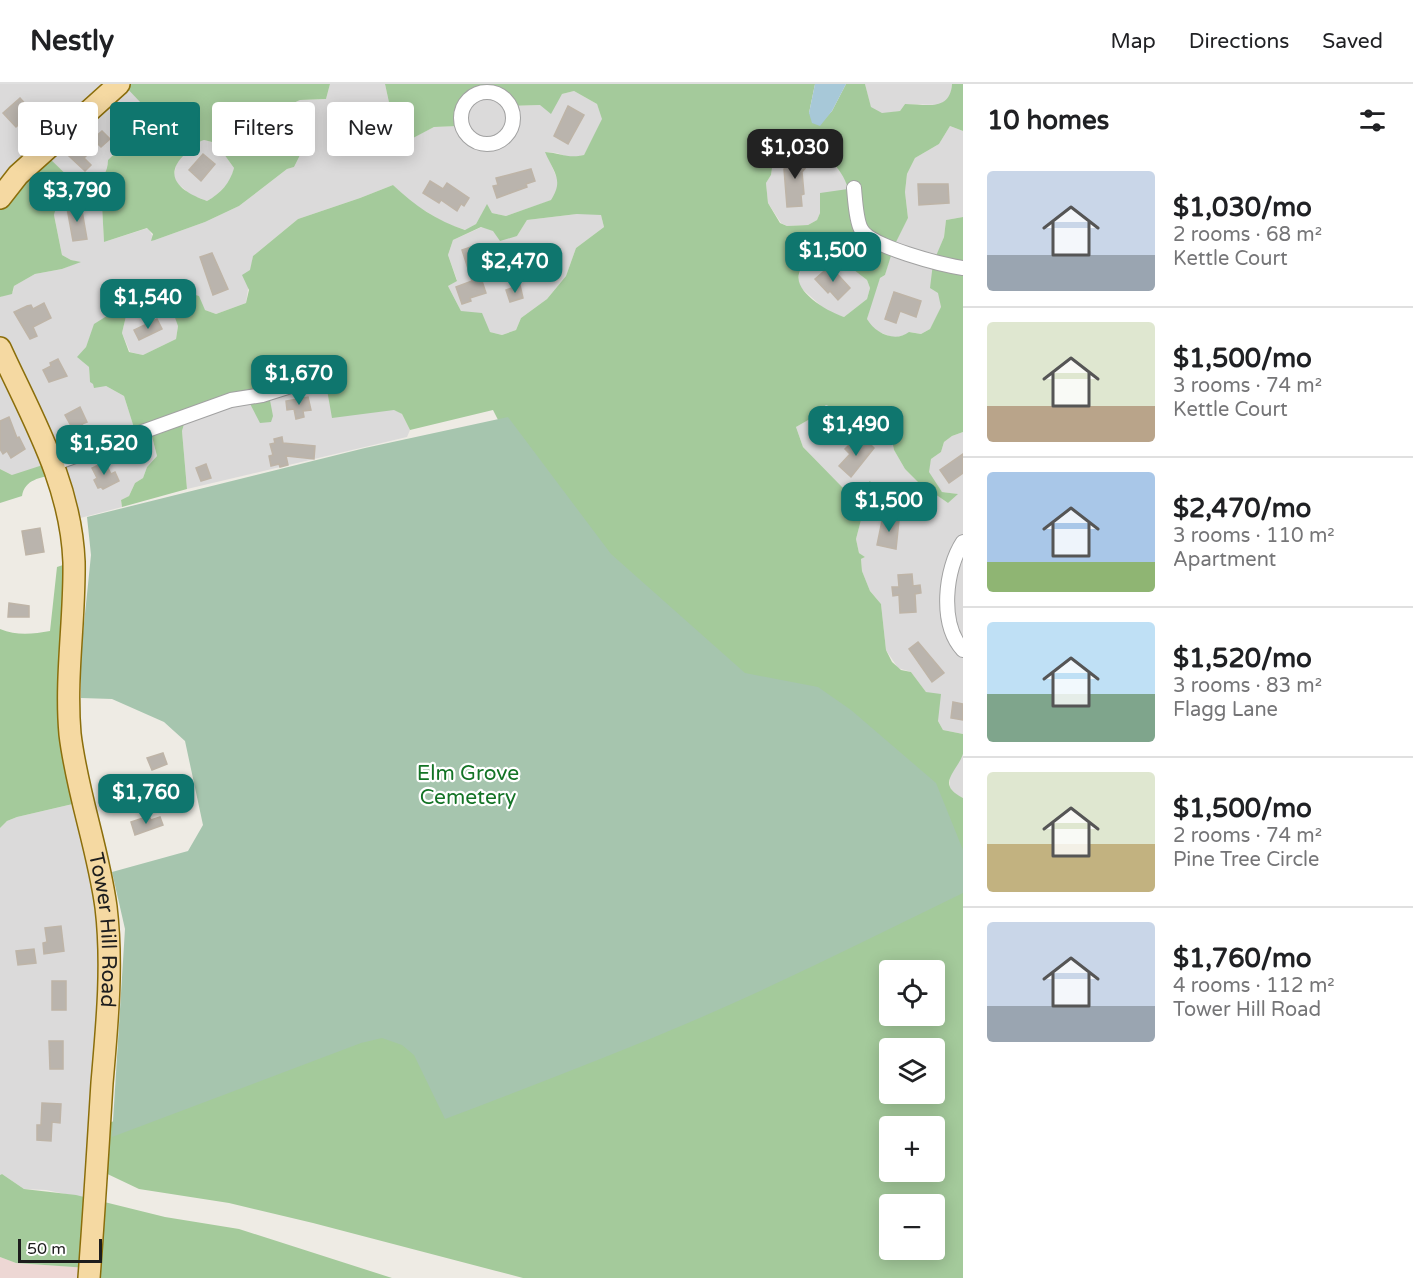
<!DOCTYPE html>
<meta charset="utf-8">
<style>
:root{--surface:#fff;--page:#f6f6f6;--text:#202124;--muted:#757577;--line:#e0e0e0;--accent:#0f766e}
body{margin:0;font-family:"Varela Round",sans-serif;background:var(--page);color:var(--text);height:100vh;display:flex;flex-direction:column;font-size:22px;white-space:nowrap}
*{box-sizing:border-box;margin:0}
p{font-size:20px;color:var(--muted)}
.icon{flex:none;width:33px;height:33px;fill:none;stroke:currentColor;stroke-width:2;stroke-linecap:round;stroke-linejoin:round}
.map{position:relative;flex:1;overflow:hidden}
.details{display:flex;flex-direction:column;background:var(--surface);width:450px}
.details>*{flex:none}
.top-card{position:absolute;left:18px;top:18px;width:570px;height:54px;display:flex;gap:12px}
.tools{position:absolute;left:879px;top:876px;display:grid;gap:12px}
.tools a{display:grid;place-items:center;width:66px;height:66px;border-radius:6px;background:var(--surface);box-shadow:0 3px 15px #0003;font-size:30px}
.scale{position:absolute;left:18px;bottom:15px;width:84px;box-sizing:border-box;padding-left:6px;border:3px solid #1d1d1d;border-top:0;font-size:16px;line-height:21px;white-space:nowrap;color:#1d1d1d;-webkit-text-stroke:4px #fff;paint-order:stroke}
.price{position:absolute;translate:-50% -51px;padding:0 14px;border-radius:12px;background:var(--accent);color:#fff;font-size:20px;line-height:39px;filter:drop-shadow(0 2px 3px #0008)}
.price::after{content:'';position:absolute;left:50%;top:36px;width:18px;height:14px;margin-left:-9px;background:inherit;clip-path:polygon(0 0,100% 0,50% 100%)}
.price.selected{background:#222;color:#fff}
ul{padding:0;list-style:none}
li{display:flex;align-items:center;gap:18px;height:150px;padding:0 24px}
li+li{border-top:2px solid var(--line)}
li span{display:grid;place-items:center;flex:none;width:168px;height:120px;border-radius:6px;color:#555}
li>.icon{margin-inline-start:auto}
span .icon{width:72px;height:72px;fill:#fffc;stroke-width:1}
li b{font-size:26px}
h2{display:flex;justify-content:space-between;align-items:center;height:72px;padding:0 24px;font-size:26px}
.chip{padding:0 21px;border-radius:6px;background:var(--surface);box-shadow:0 3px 15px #0003;font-size:21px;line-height:54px}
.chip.selected{background:var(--accent);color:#fff}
header{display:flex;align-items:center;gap:36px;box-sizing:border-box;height:84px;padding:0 30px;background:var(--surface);border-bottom:2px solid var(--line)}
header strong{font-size:28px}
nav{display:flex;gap:33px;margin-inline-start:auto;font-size:21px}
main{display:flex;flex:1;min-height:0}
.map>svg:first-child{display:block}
.residential{fill:#dbdada}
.commercial{fill:#edd7d4}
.forest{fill:#a4ca9b;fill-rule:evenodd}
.cemetery{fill:#a6c5ae}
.water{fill:#a7c8d8}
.building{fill:#bab4ad;stroke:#beb4a7;stroke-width:1.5}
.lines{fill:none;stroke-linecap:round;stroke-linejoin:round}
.minor-casing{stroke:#a1a1a1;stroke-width:16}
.primary-casing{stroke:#8b6e0b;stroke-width:24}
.minor{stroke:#fff;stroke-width:14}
.primary{stroke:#f5d9a2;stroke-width:21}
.labels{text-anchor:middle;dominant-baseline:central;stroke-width:4.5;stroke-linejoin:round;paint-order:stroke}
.park-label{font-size:21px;fill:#137325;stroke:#fff}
.street-label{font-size:21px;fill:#1d1d1d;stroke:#fff}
</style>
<header>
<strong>Nestly</strong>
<nav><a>Map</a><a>Directions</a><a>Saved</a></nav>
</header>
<main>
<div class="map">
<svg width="963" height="1194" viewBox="0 0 963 1194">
<rect width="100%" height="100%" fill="#eeebe4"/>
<g class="residential">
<polygon points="0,0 123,0 159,30 169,35 160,42 140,43 124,52 120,64 108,76 108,85 97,101 90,105 79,103 43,68 0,113"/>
<polygon points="330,0 385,0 390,23 381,36 392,54 394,63 434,43 459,42 460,30 480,2 504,22 541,21 562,10 574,7 597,20 603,36 584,71 570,74 557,69 546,68 558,97 559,104 552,116 506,132 492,129 487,121 476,140 466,146 447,140 412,119 393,101 360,114 298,135 253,172 246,219 216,230 205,226 178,242 176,255 143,271 130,268 122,249 126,232 95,240 86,263 78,273 89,283 90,298 106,302 124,312 135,347 150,345 157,372 147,383 143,394 135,399 129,412 121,416 122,423 69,437 56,390 12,391 0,385 0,213 13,208 14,202 35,190 62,185 79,178 71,176 62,171 54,131 58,116 67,111 80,109 97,112 102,121 104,158 148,144 155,156 205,138 239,122 287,85 294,83 301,69 292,55 294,42 285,23 300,16 326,15"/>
<polygon points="865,0 952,0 951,9 948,16 939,21 905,20 900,27 882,30 871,24"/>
<polygon points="950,42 963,47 963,133 946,136 944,153 936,173 941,224 930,245 921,250 910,248 905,251 894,254 872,245 867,235 873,211 880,194 885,191 893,162 908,134 905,108 907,90 915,74 939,60"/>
<polygon points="800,52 823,70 845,93 848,106 820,129 817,136 808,141 787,142 781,139 768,119 766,99 771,91 773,77"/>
<polygon points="204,56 216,59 234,84 231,97 214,113 207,117 191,111 176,98 174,91 177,77 198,57"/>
<polygon points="577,130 601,130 604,143 576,164 566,192 547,215 521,234 516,246 502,251 490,248 461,227 448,202 457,196 448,171 453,156 482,143 517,152 527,136"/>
<polygon points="828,164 840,167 852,180 854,186 867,196 870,204 867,215 844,233 828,228 800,203 798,196 801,184"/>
<polygon points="326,300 327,303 384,326 395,326 402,330 410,346 407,353 187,405 182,347 187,330 269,311 291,302 310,305"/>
<polygon points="826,321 865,337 879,340 891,351 894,366 905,385 919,399 948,419 957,410 942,408 928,388 931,375 941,368 944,358 952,352 963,348 963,650 943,646 938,637 931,610 926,608 911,588 898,584 886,566 881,520 870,507 862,487 861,475 865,473 859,469 856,455 861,436 869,433 873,422 882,415 877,410 861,405 851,408 845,406 803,363 796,343 810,335"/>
<polygon points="963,670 963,714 953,709 950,703 950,692"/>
<polygon points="73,720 92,791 102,852 85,1114 46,1106 24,1105 2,1090 0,1091 0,744 7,737 17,733"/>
</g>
<polygon class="commercial" points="0,1173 16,1179 89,1184 89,1194 0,1194"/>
<g class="forest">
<path d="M123 0H330L326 15 300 16 285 23 294 42 292 55 301 69 294 83 287 85 239 122 205 138 155 156 151 157 153 150 147 144 104 158 102 121 97 112C82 109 71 108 58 116L54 131 62 171 71 176 81 178 62 185 35 190 14 202 12 210 0 213V113L43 68 78 102 90 105C101 98 108 89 108 76L120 64 124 51 131 44 160 42 169 36 141 19ZM204 56 216 59 234 84C230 99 221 109 207 117 184 109 160 94 185 70 191 64 196 58 204 56Z"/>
<path d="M385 0H815L809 29 820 40 832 27 846 0H865L871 23 882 29 900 27 905 20C926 20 950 28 952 0H963V47L950 42 939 60 915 74 907 90 905 108 908 134 894 162 885 191 880 194 867 235C875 249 895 259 909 248L921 250 930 245 941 223 938 209 930 204 933 179 944 153 946 136 963 133V348L952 352 944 358 941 368 931 375 929 388 942 408 958 410 948 419 919 399 905 385 894 366 891 351 879 340 865 337 826 321 810 335 796 343 803 363 845 406C856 410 862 404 870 397L882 415 873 422 869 433 861 436 856 455 859 469 865 473 861 475 862 487 870 507 881 520 886 566 892 578 901 586 911 588 926 608 941 610 938 637 943 646 963 650C963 655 963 664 963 670 957 688 935 700 963 714V1194H523L313 1139 229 1119 139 1105 99 1086V1041L119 1036 711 619 554 446 493 326 410 346 402 330 394 326 332 334 326 300 310 306 291 302 269 311 273 332 271 338 260 339 246 312 187 330 182 347 187 405 122 423 121 416 129 412 135 399 143 394 147 383 157 372 150 345 135 347 124 312 106 302 94 304 93 300 90 298 89 283 77 273 86 263 94 240 118 225 126 232 122 249 129 268 143 271 176 255 178 242 173 228 186 208 199 212 205 226 216 230 246 219 249 206 242 191 250 186 253 172 298 135 360 114 393 101C414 121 437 137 465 146L476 140 487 120 492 129 506 132 551 116C564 96 554 89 545 68 561 69 568 75 584 71L602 35 597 20 574 7 562 10 551 30 540 21 504 22 480 2 460 30 459 42 434 43 394 64 392 54 381 36 390 23ZM800 52C818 66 843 82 848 105L820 109V129L817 136 808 141 787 142 780 139 768 119 766 99 771 91 773 77ZM577 130 601 131 604 143 576 164 566 192 547 215 521 234 516 246 502 251 490 248 482 229 461 227 448 202 457 197 448 171 453 156 481 143 493 147 500 157 517 152 527 136ZM828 164 840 167 852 180 854 186 867 196 870 204 867 215 844 233C829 228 788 206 801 185 806 177 820 170 828 164ZM890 886H934V932H890ZM890 964H934V1010H890ZM890 1042H934V1088H890ZM890 1120H934V1166H890Z"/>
<path d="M52 378 56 390C40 394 25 395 22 412L0 419V385L12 391Z"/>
<path d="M72 478 77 719 17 733 7 737 0 744V545C17 552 33 550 50 547L57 483Z"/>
<polygon points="2,1090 24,1105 76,1111 165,1133 239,1145 392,1194 89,1194 88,1184 16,1179 0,1173 0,1091"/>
</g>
<path class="cemetery" d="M508 333 611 470 745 589 818 603 851 626 936 699 963 766V809C874 852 786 897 695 936 613 971 529 1003 445 1035L414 971 402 961 382 954 361 959 112 1053 125 845 112 788 188 767 203 741 185 657 164 638 112 615 81 614V569L91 471 87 433 365 364Z"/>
<polygon class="water" points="815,0 846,0 832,27 820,42 812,39 809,29"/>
<g class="building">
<polygon points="20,14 29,24 23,30 26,34 16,43 3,29"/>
<polygon points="350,19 363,35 376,59 364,66 339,26"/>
<polygon points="568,22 584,31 568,60 554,52"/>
<polygon points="102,47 110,55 101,63 93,55"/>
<polygon points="79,53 92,66 84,74 91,81 85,87 68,71 71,69 66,65"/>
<polygon points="799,67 811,77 802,88 804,110 801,111 802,122 787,123 784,85"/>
<polygon points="203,70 215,80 201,97 189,86"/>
<polygon points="531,85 535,97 526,100 527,103 497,114 493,102 498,101 496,94"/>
<polygon points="430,97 443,105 447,99 469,114 464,122 461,120 457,127 441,116 439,119 423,109"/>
<polygon points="918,100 948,100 949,119 919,121"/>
<polygon points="81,121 87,155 73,157 67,124"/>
<polygon points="480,160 486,175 476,179 486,209 470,214 471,217 462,220 456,203 472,197 462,166"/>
<polygon points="212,169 228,205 213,211 200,173"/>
<polygon points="830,182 850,204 838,216 830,207 828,209 815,195"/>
<polygon points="520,201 523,214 510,218 506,206"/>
<polygon points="894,208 921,217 916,233 900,227 896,239 885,235"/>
<polygon points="44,219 51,234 33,243 37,252 30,255 14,228 27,222 31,221 33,225"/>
<polygon points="157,235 162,245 139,256 134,246"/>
<polygon points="58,275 67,292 49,298 43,286 51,282 50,279"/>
<polygon points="308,313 311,326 303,327 304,333 296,335 294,325 287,326 286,317"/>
<polygon points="80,323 87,338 82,340 88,357 76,361 73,352 76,351 65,331"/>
<polygon points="9,333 17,354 19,353 25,365 11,374 7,367 3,370 0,365 0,337"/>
<polygon points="282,353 283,359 315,362 314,375 286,372 288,381 280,383 279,380 271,382 269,372 273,371 270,360 275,359 274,355"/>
<polygon points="865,355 874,364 851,393 839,382 850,370 845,365 852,358 857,363"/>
<polygon points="136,360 141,375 129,379 124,364"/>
<polygon points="963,370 963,389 949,399 940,386"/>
<polygon points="105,378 111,390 115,388 119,397 103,405 101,403 98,404 94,396 97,394 92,384"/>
<polygon points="206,380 211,394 201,397 196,384"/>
<polygon points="883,432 899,436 896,465 877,461"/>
<polygon points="40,444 44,468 26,471 22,447"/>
<polygon points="912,490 913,502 920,501 921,509 915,510 916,528 900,529 899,511 893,512 892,503 899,503 898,491"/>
<polygon points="9,519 29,522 29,533 8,533"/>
<polygon points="918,558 944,589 932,598 909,565"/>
<polygon points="953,618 963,620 963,636 951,634"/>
<polygon points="163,669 167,680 152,686 147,674"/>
<polygon points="149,732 151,736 160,733 163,741 135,751 131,738"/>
<polygon points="61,842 64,867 44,870 43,859 47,858 45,844"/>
<polygon points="34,865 36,879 18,881 16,867"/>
<rect x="52" y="897" width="14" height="29"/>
<polygon points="49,957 63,957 63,985 50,985"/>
<polygon points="42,1019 61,1020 60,1039 52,1038 51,1057 37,1056 37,1041 41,1041"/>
</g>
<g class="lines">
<g class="minor-casing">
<g id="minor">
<circle cx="487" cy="34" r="26"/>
<path d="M854 104C855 114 856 136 861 145 870 163 943 181 963 184"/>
<polyline points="53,380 231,316 262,311 335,288"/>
<path d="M963 458C945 485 939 540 963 566"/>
</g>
</g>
<g class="primary-casing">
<g id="primary">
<polyline points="0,114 18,91 119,0"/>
<path id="s1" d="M0 264C32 334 71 399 74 478 75 535 65 593 70 650 77 709 98 764 106 823 113 881 107 941 102 999 98 1064 94 1129 89 1194"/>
</g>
</g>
<use href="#minor" class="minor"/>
<use href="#primary" class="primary"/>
</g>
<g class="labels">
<g class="park-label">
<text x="468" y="689">Elm Grove<tspan x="468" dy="24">Cemetery</tspan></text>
</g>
<g class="street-label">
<text stroke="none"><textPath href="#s1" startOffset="600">Tower Hill Road</textPath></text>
</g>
</g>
</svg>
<div class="tools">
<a><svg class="icon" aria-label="locate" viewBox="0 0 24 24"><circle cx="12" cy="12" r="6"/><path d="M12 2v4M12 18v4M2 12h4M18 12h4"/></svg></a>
<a><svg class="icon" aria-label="layers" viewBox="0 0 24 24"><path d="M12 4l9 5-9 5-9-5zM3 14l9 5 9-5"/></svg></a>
<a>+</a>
<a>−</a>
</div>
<div class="scale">50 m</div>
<b class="price selected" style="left:795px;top:96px">$1,030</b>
<b class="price" style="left:77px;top:139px">$3,790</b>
<b class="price" style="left:833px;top:199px">$1,500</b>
<b class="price" style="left:515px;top:210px">$2,470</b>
<b class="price" style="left:148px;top:246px">$1,540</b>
<b class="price" style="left:299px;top:322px">$1,670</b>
<b class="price" style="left:856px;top:373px">$1,490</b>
<b class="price" style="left:104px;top:392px">$1,520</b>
<b class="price" style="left:889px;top:449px">$1,500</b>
<b class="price" style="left:146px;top:741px">$1,760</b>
<div class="top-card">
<a class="chip">Buy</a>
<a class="chip selected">Rent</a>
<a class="chip">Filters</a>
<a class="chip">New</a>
</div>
</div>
<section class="details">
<h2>10 homes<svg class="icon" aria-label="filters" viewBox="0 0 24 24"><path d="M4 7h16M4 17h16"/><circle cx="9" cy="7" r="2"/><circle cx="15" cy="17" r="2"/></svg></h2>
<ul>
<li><span style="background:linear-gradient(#c9d6e8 70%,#9aa5b1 0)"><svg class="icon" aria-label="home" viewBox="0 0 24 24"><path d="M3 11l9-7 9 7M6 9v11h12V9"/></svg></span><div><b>$1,030/mo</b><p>2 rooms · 68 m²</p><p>Kettle Court</p></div></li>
<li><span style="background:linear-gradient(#dfe7d0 70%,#b9a48a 0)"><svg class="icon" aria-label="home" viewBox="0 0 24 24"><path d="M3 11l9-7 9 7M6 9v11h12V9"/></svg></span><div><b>$1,500/mo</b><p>3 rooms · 74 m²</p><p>Kettle Court</p></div></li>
<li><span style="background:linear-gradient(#a9c7e8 75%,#8fb573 0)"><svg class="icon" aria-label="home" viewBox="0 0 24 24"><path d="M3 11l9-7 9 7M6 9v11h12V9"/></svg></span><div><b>$2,470/mo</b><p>3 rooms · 110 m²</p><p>Apartment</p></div></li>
<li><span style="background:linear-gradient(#bfe0f5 60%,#7fa58c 0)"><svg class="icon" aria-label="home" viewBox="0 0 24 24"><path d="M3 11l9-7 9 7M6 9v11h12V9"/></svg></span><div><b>$1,520/mo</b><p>3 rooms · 83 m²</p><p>Flagg Lane</p></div></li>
<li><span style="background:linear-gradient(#dfe7d0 60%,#c2b280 0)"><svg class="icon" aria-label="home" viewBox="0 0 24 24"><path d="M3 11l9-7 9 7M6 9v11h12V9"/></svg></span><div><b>$1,500/mo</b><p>2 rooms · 74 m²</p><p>Pine Tree Circle</p></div></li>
<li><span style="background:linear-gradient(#c9d6e8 70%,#9aa5b1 0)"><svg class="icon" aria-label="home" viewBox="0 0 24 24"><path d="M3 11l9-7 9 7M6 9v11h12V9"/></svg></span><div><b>$1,760/mo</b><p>4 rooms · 112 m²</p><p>Tower Hill Road</p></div></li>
</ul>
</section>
</main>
